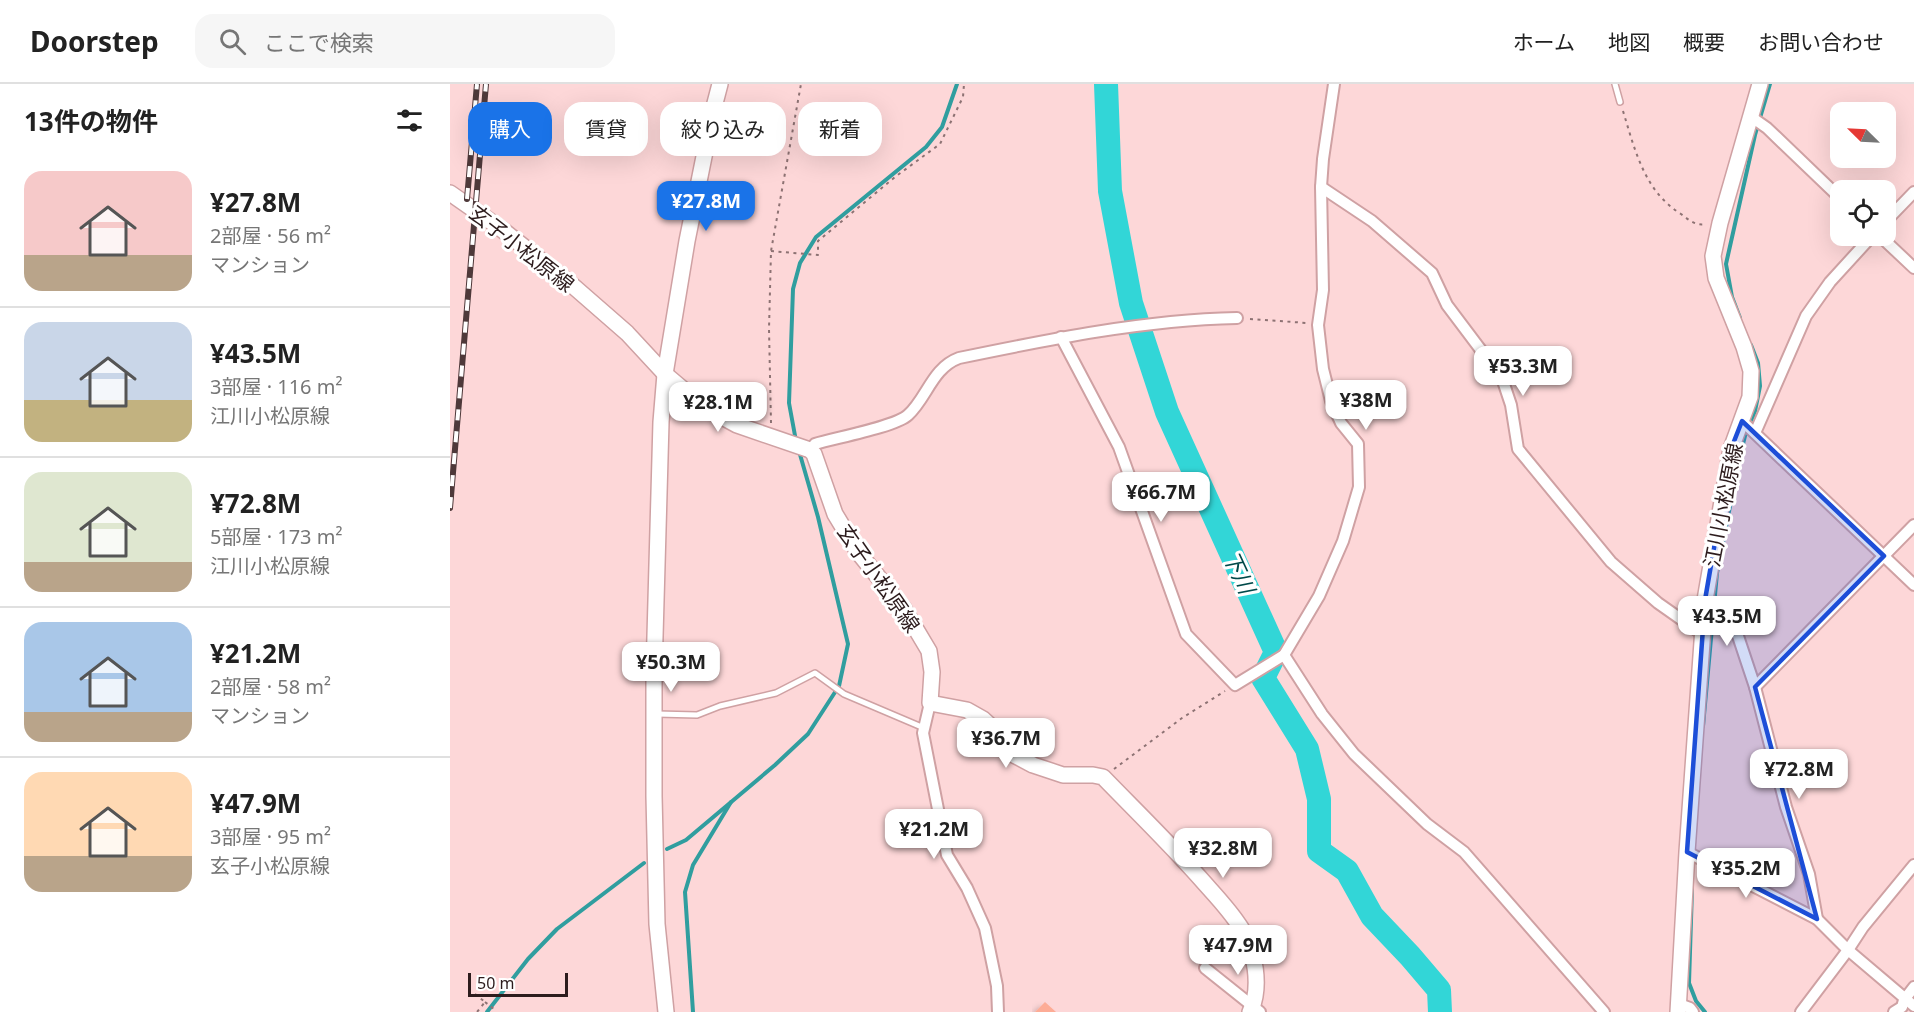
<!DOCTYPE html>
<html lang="ja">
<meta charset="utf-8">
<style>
:root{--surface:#fff;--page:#f6f6f6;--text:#222;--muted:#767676;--line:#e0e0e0;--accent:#1a73e8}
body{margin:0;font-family:"Noto Sans","Noto Sans JP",sans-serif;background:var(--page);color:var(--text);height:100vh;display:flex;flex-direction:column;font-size:22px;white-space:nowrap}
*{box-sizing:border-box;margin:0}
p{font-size:20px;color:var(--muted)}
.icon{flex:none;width:33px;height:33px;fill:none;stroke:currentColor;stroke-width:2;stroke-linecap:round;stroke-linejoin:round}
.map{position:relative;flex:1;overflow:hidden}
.details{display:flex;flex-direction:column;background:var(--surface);width:450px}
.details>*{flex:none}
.banner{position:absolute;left:18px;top:18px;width:570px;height:54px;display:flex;gap:12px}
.needle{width:39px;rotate:294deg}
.fabs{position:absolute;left:1380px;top:18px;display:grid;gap:12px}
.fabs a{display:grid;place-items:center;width:66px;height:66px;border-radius:12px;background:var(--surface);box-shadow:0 6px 24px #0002;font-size:30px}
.scale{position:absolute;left:18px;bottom:15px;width:100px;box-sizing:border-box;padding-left:6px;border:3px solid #2d1c1d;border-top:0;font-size:16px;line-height:21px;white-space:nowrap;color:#2d1c1d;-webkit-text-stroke:4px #fff;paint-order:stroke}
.price{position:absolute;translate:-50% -51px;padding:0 14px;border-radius:12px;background:#fff;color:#222;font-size:20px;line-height:39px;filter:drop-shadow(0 2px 3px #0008)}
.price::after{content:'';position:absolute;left:50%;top:36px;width:18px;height:14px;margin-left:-9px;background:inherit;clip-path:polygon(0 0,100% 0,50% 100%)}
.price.current{background:var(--accent);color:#fff}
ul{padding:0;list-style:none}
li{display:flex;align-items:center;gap:18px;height:150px;padding:0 24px}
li+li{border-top:2px solid var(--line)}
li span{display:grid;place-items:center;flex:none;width:168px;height:120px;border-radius:18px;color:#555}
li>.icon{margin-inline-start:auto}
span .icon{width:72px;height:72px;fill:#fffc;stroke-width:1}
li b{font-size:26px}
h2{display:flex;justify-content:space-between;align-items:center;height:72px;padding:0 24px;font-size:26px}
.pill{padding:0 21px;border-radius:18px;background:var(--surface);box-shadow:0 6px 24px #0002;font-size:21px;line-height:54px}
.pill.current{background:var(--accent);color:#fff}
header{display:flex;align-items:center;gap:36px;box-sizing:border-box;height:84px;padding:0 30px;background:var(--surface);border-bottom:2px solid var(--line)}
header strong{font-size:28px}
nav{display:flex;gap:33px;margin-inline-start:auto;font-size:21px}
.search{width:420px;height:54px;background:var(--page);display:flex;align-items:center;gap:15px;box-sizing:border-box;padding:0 21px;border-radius:18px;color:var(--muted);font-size:22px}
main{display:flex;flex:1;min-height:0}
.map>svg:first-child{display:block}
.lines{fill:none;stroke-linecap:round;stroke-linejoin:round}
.stream{stroke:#309e9f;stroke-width:4}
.river{stroke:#32d6d7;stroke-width:24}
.building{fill:#fdac96;filter:url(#shadow)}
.lane-casing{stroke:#cfa1a3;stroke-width:8}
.street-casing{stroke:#cfa1a3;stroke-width:14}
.secondary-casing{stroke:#cfa1a3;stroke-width:18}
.path{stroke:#8d7273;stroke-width:2;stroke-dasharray:3 4.5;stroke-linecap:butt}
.lane{stroke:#fff;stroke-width:5}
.street{stroke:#fff;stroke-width:10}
.secondary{stroke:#fff;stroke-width:15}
.rail-casing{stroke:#4e393a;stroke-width:6}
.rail{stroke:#fff;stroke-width:4;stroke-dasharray:11;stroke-linecap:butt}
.marked{fill:#1d4ed8;fill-opacity:0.2;stroke:#1d4ed8;stroke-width:4.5;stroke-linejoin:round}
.labels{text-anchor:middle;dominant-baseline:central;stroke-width:6;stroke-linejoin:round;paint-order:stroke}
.street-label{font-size:21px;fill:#2d1c1d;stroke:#fff}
.water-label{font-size:22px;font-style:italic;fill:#004949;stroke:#fff}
</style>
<header>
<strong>Doorstep</strong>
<div class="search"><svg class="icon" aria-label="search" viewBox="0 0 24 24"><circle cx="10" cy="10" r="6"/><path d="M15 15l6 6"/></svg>ここで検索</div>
<nav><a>ホーム</a><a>地図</a><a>概要</a><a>お問い合わせ</a></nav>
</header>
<main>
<section class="details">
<h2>13件の物件<svg class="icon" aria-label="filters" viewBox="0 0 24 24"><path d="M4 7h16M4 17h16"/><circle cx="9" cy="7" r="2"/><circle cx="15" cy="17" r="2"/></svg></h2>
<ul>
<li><span style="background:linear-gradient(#f6c9c9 70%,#b9a48a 0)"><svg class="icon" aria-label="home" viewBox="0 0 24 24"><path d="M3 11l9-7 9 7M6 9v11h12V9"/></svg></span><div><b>¥27.8M</b><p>2部屋 · 56 m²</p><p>マンション</p></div></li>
<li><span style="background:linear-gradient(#c9d6e8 65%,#c2b280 0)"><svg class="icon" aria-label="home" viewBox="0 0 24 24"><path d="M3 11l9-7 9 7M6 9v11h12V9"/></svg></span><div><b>¥43.5M</b><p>3部屋 · 116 m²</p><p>江川小松原線</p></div></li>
<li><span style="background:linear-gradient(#dfe7d0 75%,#b9a48a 0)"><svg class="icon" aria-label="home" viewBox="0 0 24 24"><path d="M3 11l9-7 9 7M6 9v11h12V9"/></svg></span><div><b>¥72.8M</b><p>5部屋 · 173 m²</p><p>江川小松原線</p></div></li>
<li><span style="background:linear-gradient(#a9c7e8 75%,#b9a48a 0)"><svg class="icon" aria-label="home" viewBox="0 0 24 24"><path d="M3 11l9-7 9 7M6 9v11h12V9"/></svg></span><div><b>¥21.2M</b><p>2部屋 · 58 m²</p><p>マンション</p></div></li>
<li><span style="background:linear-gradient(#ffd9b3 70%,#b9a48a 0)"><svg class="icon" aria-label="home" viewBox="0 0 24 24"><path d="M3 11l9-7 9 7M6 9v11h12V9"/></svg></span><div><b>¥47.9M</b><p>3部屋 · 95 m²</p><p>玄子小松原線</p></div></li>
</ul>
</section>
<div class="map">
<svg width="1464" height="928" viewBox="0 0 1464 928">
<defs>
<filter id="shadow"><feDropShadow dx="-4.5" dy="4.5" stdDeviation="3" flood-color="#0004"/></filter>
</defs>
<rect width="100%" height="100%" fill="#fdd7d8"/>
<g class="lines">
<g class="stream">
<polyline points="1290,234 1282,213 1276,180 1305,51 1320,0"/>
<polyline points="346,357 339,319 343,205 350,179 366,153 476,63 492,43 507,0"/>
<polyline points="1253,642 1267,489 1289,376 1295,352 1305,327 1310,302 1308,279 1301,261"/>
<polyline points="217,765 236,756 325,681 358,650 389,602 398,560 368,433 349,367"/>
<polyline points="1242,805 1239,899 1246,917 1255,928"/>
<polyline points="37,928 78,875 107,845 194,779"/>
<polyline points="243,928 235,808 243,781 281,718"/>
</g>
<polyline class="river" points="656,0 660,107 681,219 717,328 826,568 813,594 857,665 869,715 869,767 897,787 922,832 960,872 989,906 990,928"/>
</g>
<polygon class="building" points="595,918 606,928 585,928"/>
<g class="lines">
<g class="lane-casing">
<g id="lane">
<polyline points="1165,0 1170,18"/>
<polyline points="207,630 247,631 270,622 326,609 365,589 394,610 474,644"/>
</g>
</g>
<g class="street-casing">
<g id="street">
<polyline points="1300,32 1317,44 1390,114"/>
<polyline points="871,103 922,137 982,189 997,221 1052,294 1061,321 1068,365 1161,478 1208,519 1252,550"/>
<polyline points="1436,137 1464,108"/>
<polyline points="1430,152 1464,184"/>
<polyline points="611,253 669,363 736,550 785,601 834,571 869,512 893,457 909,403 908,360 891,339 881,317 873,285 868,241 873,206 871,103 873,75 884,0"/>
<polyline points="1292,337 1464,501"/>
<polyline points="1305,349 1356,232 1380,198 1422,152"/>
<path d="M360 366 365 360C384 354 445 343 458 331 477 314 482 284 509 274 601 255 693 236 787 234"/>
<polyline points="1255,516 1272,521 1288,552 1305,603 1336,723 1359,790 1367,835"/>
<polyline points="834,571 872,630 904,670 977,740 1014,768 1154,928"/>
<polyline points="1305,603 1464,441"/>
<polyline points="480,619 473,649 497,771 517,804 535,844 547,902 548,928"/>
<polyline points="1237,768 1367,835 1398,866 1464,922"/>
<polyline points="755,884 810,928"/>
<polyline points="1229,920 1240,924 1243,928"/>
<polyline points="1351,928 1398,866 1413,843 1464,781"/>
<polyline points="1444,928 1452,923 1454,916 1464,903"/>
</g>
</g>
<g class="secondary-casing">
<g id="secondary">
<path d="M0 109 50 144 122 201 177 249 215 290 254 323 287 341 360 366 364 370 385 430 408 468 454 525 479 567 482 588 480 619 517 626 533 635 547 648 564 671 583 681 613 691H643L653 693C686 727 719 759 750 794 764 810 780 826 791 844 805 866 812 903 800 928"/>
<polyline points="216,928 207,840 204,712 204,588 211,338 215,290 237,157 264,23 270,0"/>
<polyline points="1228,928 1237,768 1255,516 1281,365 1300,313 1301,287 1294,263 1266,194 1263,172 1270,139 1310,0"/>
</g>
</g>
<g class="path">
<path d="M1173 27C1185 66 1194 107 1231 130 1239 136 1245 142 1256 140"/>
<polyline points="321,167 368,171 368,157 445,93 490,60 513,13 514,0"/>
<polyline points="800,235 857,239"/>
<polyline points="321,339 319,245 321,167 351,0"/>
<polyline points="664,685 732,634 775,607"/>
<polyline points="25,910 35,918 27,928"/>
<polyline points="35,918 44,925"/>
</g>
<use href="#lane" class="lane"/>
<use href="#street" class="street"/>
<use href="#secondary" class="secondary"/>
<g class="rail-casing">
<g id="rail">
<polyline points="17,115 27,0"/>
<polyline points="0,424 36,0"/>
</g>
</g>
<use href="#rail" class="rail"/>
</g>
<path class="marked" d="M1292 337 1434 472 1305 603 1367 835 1237 768 1255 516 1281 365Z"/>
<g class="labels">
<g class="street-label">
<text transform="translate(72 164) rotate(38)">玄子小松原線</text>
<text transform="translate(1273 421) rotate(-79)">江川小松原線</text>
<text transform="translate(429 494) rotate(55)">玄子小松原線</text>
</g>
<g class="water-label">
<text transform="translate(790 488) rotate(65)">下川</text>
</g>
</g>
</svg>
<div class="fabs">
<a><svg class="needle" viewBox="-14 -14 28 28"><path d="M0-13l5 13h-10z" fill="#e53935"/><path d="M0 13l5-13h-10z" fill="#767676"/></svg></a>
<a><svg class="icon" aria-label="locate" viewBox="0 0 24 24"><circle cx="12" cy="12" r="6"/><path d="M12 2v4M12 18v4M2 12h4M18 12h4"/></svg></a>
</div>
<div class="scale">50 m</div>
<b class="price current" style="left:256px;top:148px">¥27.8M</b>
<b class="price" style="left:1073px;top:313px">¥53.3M</b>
<b class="price" style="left:916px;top:347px">¥38M</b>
<b class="price" style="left:268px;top:349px">¥28.1M</b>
<b class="price" style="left:711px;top:439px">¥66.7M</b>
<b class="price" style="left:1277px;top:563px">¥43.5M</b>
<b class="price" style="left:221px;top:609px">¥50.3M</b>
<b class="price" style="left:556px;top:685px">¥36.7M</b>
<b class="price" style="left:1349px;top:716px">¥72.8M</b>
<b class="price" style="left:484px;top:776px">¥21.2M</b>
<b class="price" style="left:773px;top:795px">¥32.8M</b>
<b class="price" style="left:1296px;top:815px">¥35.2M</b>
<b class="price" style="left:788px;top:892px">¥47.9M</b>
<div class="banner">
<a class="pill current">購入</a>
<a class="pill">賃貸</a>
<a class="pill">絞り込み</a>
<a class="pill">新着</a>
</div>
</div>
</main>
